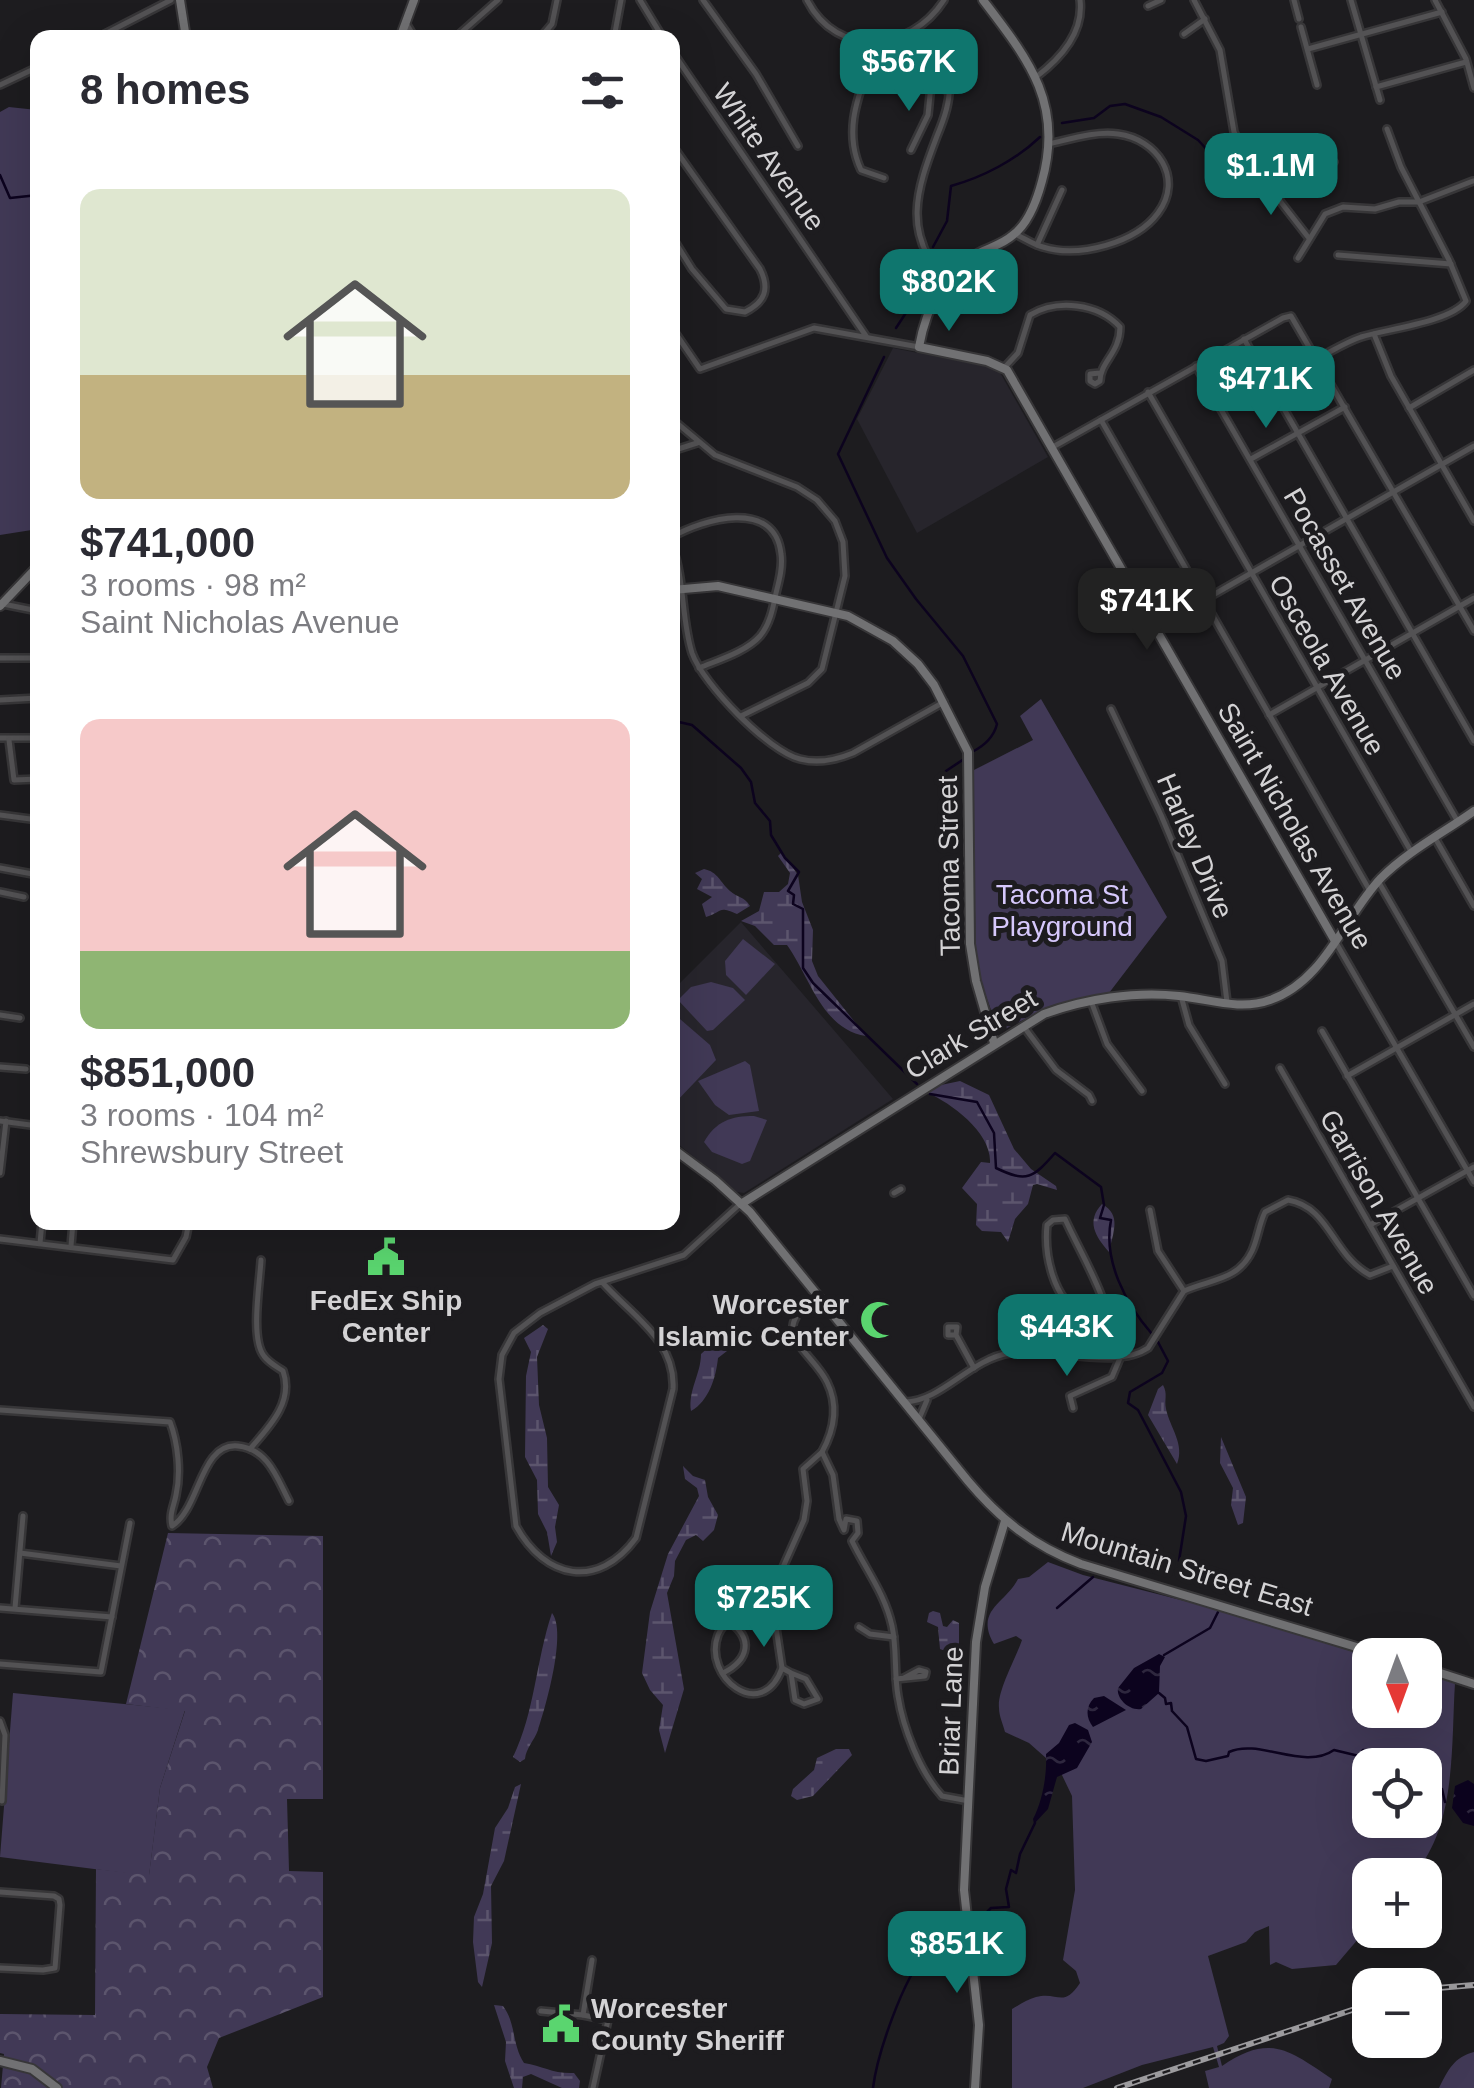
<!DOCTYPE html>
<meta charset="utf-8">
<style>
:root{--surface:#fff;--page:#f7f7f7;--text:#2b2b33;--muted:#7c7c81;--accent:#0f766e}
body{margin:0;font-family:Arial,sans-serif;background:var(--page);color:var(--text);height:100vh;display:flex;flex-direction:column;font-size:38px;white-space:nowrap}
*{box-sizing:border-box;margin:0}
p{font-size:32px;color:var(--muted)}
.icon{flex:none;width:55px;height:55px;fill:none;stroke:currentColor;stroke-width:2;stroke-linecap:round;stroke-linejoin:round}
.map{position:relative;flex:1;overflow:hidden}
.sheet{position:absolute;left:30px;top:30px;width:650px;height:1200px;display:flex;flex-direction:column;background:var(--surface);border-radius:20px;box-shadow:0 10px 40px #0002}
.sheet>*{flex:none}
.needle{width:65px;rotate:179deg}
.buttons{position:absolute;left:1352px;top:1638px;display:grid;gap:20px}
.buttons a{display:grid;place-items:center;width:90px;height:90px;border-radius:20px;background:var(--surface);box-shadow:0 10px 40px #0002;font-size:50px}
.price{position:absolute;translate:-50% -85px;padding:0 22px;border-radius:20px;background:var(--accent);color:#fff;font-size:32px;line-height:65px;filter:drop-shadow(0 2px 5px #0008)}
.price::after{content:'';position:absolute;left:50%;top:60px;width:30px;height:22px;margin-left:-15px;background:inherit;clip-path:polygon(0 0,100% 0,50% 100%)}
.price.active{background:#222;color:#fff}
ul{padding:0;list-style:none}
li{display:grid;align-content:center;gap:20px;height:530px;padding:0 50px}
li span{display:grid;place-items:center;height:310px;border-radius:20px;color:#555}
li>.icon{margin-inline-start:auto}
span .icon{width:180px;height:180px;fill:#fffc;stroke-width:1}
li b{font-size:42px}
h2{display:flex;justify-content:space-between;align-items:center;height:120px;padding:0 50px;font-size:42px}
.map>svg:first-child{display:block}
.built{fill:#27252c}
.green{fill:#413956;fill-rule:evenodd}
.forest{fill:url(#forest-crowns)}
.wetland{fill:url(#wetland-marsh)}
.water{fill:url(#water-ripples)}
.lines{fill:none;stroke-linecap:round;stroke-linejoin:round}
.stream{stroke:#0c031e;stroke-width:2.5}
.street-casing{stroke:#373638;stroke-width:10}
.secondary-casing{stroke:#373638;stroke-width:12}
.street{stroke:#535254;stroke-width:5}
.secondary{stroke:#717173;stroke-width:8}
.rail-casing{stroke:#9c9b9e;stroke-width:6}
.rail{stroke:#1d1c1f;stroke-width:2.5;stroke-dasharray:8;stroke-linecap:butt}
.labels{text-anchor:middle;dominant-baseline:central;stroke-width:10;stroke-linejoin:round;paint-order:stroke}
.street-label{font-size:28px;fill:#d4d3d5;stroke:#1d1c1f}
.park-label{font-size:28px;fill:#d6c8fc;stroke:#1d1c1f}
.poi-label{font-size:28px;font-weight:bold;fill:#d4d3d5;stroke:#1d1c1f}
</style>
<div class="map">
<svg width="1474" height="2088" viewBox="0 0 1474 2088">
<defs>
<pattern id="forest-crowns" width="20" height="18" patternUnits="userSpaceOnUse" patternTransform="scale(2.5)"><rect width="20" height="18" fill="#413956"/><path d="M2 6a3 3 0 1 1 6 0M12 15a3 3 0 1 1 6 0" fill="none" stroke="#5c556d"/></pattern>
<pattern id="wetland-marsh" width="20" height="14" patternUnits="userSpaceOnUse" patternTransform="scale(2.5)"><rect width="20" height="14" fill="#413956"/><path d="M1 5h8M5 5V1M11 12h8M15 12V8" fill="none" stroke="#5c556d"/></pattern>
<pattern id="water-ripples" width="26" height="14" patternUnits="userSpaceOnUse" patternTransform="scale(2.5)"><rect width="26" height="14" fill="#0c031e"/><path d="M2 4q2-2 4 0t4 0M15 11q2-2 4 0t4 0" fill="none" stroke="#2e273e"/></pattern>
</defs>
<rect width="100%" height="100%" fill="#1d1c1f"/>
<g class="built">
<polygon points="893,348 998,369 1048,457 917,533 857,419"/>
<polygon points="741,922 893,1099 744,1193 737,1192 673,1140 672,991"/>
</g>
<g class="green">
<polygon points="9,107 37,110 38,529 0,535 0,112"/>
<polygon points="1041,699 1167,917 1109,993 1053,1005 999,1032 982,985 976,957 972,771 1033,740 1020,716"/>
<polygon points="743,939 775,964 746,995 726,975 725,961"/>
<polygon points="711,982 733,988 745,1000 713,1030 707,1031 678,1000 691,987"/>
<polygon points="673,1013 710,1045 716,1060 673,1105"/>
<polygon points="745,1061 750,1065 759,1111 729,1115 715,1105 698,1081"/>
<path d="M754 1116 767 1120 750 1161 742 1164 712 1152 704 1142C716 1121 731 1116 754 1116Z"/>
<path d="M1048 1562 1083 1575 1220 1610 1370 1657V1710H1425V1674L1455 1683C1451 1745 1457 1827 1413 1875H1370V1925L1336 1965 1292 1969 1276 1962 1270 1965 1269 1926 1255 1932 1246 1942 1208 1956 1229 2036 1224 2043 1217 2046 1222 2066C1270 2033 1289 2050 1332 2079L1329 2088H1209L1205 2071 1219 2067 1213 2047 1142 2065 1083 2088H1012V2009C1019 2005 1028 1999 1036 1997 1058 1991 1063 2009 1080 1983L1076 1971 1063 1960 1075 1890 1072 1796 1061 1773 1046 1758 1029 1743 1005 1732C1003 1724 999 1716 999 1708 997 1691 1016 1658 1022 1640L1016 1636 994 1644C974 1610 1006 1603 1018 1579L1029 1577ZM1370 1765H1425V1820H1370Z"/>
<polygon points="13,1693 185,1710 160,1788 149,1876 0,1857"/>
<path d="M1474 2052V2088H1439C1448 2070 1454 2057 1474 2052Z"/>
</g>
<polygon class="forest" points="168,1533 323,1536 323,1799 287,1799 289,1871 323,1872 323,1997 219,2038 207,2067 213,2088 1,2088 4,2054 0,2053 0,2014 95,2015 96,1869 149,1875 160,1788 185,1711 126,1704"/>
<g class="wetland">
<path d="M782 852 798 875 802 902 813 930 812 961 818 976 866 1036C822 1030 809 975 787 945H774L755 926 741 921 759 911 764 892H779L788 884 790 873 778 856Z"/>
<path d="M704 869C718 872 720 882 730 891 738 898 744 896 750 906L737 914C717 905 723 912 706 917L702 904 712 897 697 889 702 879 695 873Z"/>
<path d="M960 1081 989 1095 1014 1149 1031 1169 1056 1186 1057 1190 1037 1184 1033 1185 1028 1204 1015 1219 1008 1242 1001 1232 982 1231 976 1225 977 1204 962 1188 981 1162 990 1163C992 1133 951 1103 928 1093L941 1085Z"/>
<path d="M1102 1204C1122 1215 1113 1233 1109 1252 1095 1236 1086 1221 1102 1204Z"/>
<polygon points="543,1325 548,1329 537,1357 539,1405 547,1438 548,1487 559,1505 555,1527 557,1542 551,1556 547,1532 538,1514 537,1480 525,1457 526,1376 531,1352 524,1338"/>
<path d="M711 1345 726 1347 727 1351 718 1358C716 1377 709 1401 691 1411 688 1390 701 1374 701 1354Z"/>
<path d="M1163 1385C1168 1394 1164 1399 1166 1409 1170 1428 1185 1444 1177 1464L1148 1415 1158 1389Z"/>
<polygon points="1221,1437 1246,1497 1243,1523 1238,1525 1231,1505 1233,1488 1220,1463"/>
<polygon points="683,1466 693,1476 705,1480 708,1497 718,1515 714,1530 703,1541 696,1535 686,1540 675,1561 674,1576 667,1593 684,1689 665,1753 659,1730 663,1705 650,1690 642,1673 650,1612 668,1554 699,1496 697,1488 685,1479"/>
<polygon points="933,1611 940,1613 943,1626 947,1627 953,1620 959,1623 959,1656 940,1649 938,1627 927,1622 929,1613"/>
<path d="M552 1613C567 1632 546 1706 538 1730 534 1741 526 1748 525 1759L520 1762 513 1757C535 1712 536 1660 552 1613Z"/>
<polygon points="836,1749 849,1749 852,1755 813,1796 797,1800 791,1796 793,1789 814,1770 817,1758"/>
<polygon points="521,1784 504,1861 491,1886 492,1943 482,1987 478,1982 473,1942 474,1917 483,1894 495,1828 508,1808 515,1787"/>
<path d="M494 2005 503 2006C516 2023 512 2045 524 2063 543 2066 553 2074 574 2073L580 2081 579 2088H562L531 2074 523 2077 522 2088H514L505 2061 506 2042Z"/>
</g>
<g class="water">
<path d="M1159 1654 1165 1657 1160 1666 1159 1693 1141 1709C1130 1711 1116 1699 1118 1688L1134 1668Z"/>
<path d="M1104 1696 1126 1710 1093 1727C1086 1718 1085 1707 1094 1698Z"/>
<path d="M1075 1723 1088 1730 1092 1742 1077 1768 1057 1777 1048 1809 1034 1824 1033 1819C1043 1800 1047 1774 1046 1754L1059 1743 1069 1725Z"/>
<polygon points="1468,1780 1474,1784 1474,1826 1463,1823 1452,1808 1455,1786"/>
</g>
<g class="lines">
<g class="stream">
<polyline points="1062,123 1094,118 1110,106 1125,104 1161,117 1198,140 1224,168 1236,174 1246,169"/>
<polyline points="0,175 10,198 38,195"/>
<path d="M933 247 947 221 951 186C983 177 1016 160 1040 137"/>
<polyline points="896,328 913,302 918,267"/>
<path d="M884 357 838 454 887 558 916 599 963 656 997 724C994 736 984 746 972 752"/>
<polyline points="672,714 679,722 692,725 741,768 751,782 755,803 770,821 771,835 785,858 799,872 788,891 794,895 793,904 803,909 803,968 813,983 917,1084"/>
<polyline points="946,771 964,759"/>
<path d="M930 1094 977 1102 994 1133 996 1168C1027 1183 1033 1178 1055 1153L1101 1187 1104 1205 1100 1218 1111 1220C1103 1260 1125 1303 1152 1334"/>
<polyline points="1158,1342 1168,1361 1162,1373 1130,1392 1128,1403 1138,1410 1181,1492 1186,1516 1179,1561 1226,1592"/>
<polyline points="1057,1608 1093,1577"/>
<polyline points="1164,1655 1210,1628 1218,1612"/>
<path d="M1159 1693 1165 1698 1166 1704 1171 1703 1172 1711 1187 1727 1196 1759 1206 1761 1228 1756 1229 1752C1259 1738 1304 1771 1334 1750L1359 1756 1363 1750 1377 1751 1383 1758"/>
<polyline points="1386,1760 1392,1761 1395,1754 1399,1753 1400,1765"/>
<polyline points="1405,1765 1408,1761 1418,1765"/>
<polyline points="1425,1772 1434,1779"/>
<polyline points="1442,1789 1445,1802"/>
<polyline points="975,1924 991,1908 1009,1907 1006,1889 1011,1870 1016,1873 1020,1854 1035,1823"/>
<path d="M873 2088C877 2055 903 1978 926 1954 936 1944 948 1941 957 1929"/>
</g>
<g class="street-casing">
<g id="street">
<polyline points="640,0 663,38"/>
<polyline points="703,0 756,74 798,146"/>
<path d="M807 0C837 59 911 52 944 0"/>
<polyline points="1194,0 1220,50 1234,132 1255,173 1274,181 1280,201 1308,237"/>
<polyline points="1294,0 1299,19"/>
<polyline points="1351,0 1380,100"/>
<polyline points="1435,0 1466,59 1474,88"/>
<polyline points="1148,6 1161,0"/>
<polyline points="406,23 415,38"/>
<polyline points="1301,27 1317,85"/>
<path d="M916 30C931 44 946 61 949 82 951 100 944 119 937 136 916 191 902 233 946 282"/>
<polyline points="1184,34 1205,19"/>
<polyline points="97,38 171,0"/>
<polyline points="455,38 498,0"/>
<polyline points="540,38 552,24 557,0"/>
<polyline points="614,38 621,0"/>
<path d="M877 41C864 85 840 125 861 170L884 178"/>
<polyline points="1308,49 1442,12"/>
<polyline points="672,51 866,336"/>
<polyline points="904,76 949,91"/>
<path d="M1036 77C1061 58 1084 33 1080 0"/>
<polyline points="0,85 38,67"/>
<polyline points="1376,87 1466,62"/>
<path d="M672 145 760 269C770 289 765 302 745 312L726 309 692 269 672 237"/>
<polyline points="911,150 928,115 931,85"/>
<polyline points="1275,181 1324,169 1334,162"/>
<path d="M1015 234C1024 238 1034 245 1043 247 1079 258 1136 243 1158 213 1184 178 1157 139 1118 134 1095 131 1071 139 1049 144"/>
<polyline points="1037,245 1062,190"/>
<polyline points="1338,255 1451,264"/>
<polyline points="1298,258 1325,214 1343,207 1375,209 1399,202 1419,202 1473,181"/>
<polyline points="672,328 700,369 814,328 919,347"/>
<polyline points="1374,334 1391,376 1474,521"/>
<polyline points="1244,339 1474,741"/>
<path d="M1318 358C1332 351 1346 342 1361 337 1387 329 1451 322 1466 301L1449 260 1401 167 1387 129"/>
<polyline points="1196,366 1458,822"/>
<path d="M1005 367 1018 353 1030 315C1057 299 1098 303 1120 327 1120 353 1100 362 1100 381L1095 384 1090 381V374L1100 373"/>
<polyline points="1148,392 1412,853"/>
<polyline points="1409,408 1474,370"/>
<polyline points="672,419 715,455 797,487 817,500 835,521 843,542 845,576 822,669 808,683 741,716"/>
<polyline points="1101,420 1370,891"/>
<polyline points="1051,448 1283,318 1291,316 1474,631"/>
<polyline points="672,451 697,443"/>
<polyline points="1251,459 1345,407"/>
<path d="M672 537C703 519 775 498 781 554 783 567 779 581 776 593 773 608 770 624 760 636 746 652 718 660 699 668"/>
<path d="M672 546C685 580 681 618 692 653 703 684 768 751 800 759 819 764 836 760 853 753L944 702"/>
<polyline points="3,604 38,611"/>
<polyline points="1155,628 1474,446"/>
<polyline points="0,658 38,658"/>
<polyline points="0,700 38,698"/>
<polyline points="1111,709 1161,815 1222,961 1227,1002"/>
<polyline points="1269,715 1474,598"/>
<polyline points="0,738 38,738"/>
<polyline points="9,740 14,780 38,779"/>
<polyline points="0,815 38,820"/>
<polyline points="1435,838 1474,906"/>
<polyline points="0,868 38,875"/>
<polyline points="1378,881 1474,1047"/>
<polyline points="0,892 24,897"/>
<polyline points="1335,941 1474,1182"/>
<polyline points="1181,996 1189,1025 1225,1084"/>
<polyline points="1091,1001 1107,1044 1142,1091"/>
<polyline points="0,1015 20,1018"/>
<polyline points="1024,1027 1056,1070 1089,1095 1092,1101"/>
<polyline points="1322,1031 1474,1296"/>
<polyline points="0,1067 26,1069"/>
<polyline points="1280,1068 1474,1407"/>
<polyline points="1347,1076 1474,1004"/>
<polyline points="0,1121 38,1126"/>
<polyline points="0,1173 6,1121"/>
<polyline points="894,1193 901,1189"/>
<polyline points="1150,1210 1158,1251 1184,1291"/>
<polyline points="1370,1225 1474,1167"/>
<polyline points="0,1239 173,1260 186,1237 189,1222"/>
<polyline points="40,1243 42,1222"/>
<polyline points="71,1246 73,1222"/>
<path d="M602 1282C631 1315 676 1340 673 1389L636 1538C598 1590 545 1579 516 1526L499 1379 502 1355 514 1333 540 1313 595 1284 684 1255 740 1204"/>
<path d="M818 1298C763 1330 813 1352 827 1382 839 1406 834 1430 822 1452"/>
<path d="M1105 1311 1082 1314C1053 1300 1044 1254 1047 1225L1053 1220 1065 1219C1084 1261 1117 1310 1112 1357"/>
<polyline points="956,1335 948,1335 948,1327 957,1327 956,1335 974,1368"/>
<path d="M905 1402C942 1401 970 1359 1010 1353 1050 1347 1116 1370 1148 1348L1184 1291C1210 1279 1238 1281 1252 1251 1258 1238 1259 1224 1265 1212L1288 1200C1330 1207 1332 1255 1370 1275L1393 1266"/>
<polyline points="1073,1408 1070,1396 1112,1377 1120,1358"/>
<path d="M0 1410 170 1422C178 1443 181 1473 176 1495 174 1506 169 1514 172 1526 200 1509 200 1442 238 1446 268 1449 277 1478 289 1501"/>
<polyline points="919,1419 927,1400"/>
<path d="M250 1449C269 1427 294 1402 283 1371 277 1367 268 1362 264 1356 250 1339 260 1282 261 1260"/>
<polyline points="20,1553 121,1566"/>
<polyline points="0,1608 112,1617"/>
<polyline points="15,1608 23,1516"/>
<path d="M738 1610C731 1617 722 1625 718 1635 702 1677 762 1724 782 1668L791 1673 795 1700 804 1704 818 1699 806 1679 791 1673"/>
<polyline points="859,1627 870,1634 894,1637"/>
<polyline points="0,1664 101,1672 130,1523"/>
<path d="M782 1668 771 1594 804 1520 807 1501 803 1469 822 1452 833 1475 839 1519 844 1530 846 1519 857 1521 858 1533 852 1541C866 1570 885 1594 892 1626 897 1649 894 1673 898 1696 903 1728 920 1772 942 1796L969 1801"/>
<path d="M723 1673C749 1660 754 1638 728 1621"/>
<polyline points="896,1679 925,1676 926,1672 919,1670 904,1678"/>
<polyline points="0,1721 5,1735 2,1801"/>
<polyline points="0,1892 54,1896 59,1899 60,1905 55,1968 43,1970 0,1968"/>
<polyline points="541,2011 583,2015 592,1960"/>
<polyline points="583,2015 608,2020 593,2088"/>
</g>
</g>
<g class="secondary-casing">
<g id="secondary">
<polyline points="180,0 186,38"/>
<path d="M983 0C1028 59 1064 103 1042 181 1037 200 1029 223 1013 235 1003 244 991 247 979 253 944 272 926 308 919 347L987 361 1007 370 1335 941"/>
<polyline points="400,38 414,0"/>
<polyline points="672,590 718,586 848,616 893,641 918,664 934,685 968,752 970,944 976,981 994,1043"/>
<polyline points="0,606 38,566"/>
<path d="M672 1148 715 1180 750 1212 968 1481C1000 1519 1033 1546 1081 1564L1383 1655"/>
<path d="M741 1204 1044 1014C1085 999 1135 991 1179 996 1209 999 1240 1011 1270 1000 1325 981 1344 917 1381 878 1408 851 1443 833 1474 811"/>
<polyline points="1425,1668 1474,1684"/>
<polyline points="0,2061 32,2069 57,2088"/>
<polyline points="975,2088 979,2025 964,1890 976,1642 985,1587 1005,1521"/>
</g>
</g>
<use href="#street" class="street"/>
<use href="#secondary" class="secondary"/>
<g class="rail-casing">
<g id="rail">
<polyline points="1425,1989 1474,1985"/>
<polyline points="1117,2088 1370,2004"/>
</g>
</g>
<use href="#rail" class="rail"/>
</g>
<defs>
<g id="civic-bare" transform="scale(3)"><path d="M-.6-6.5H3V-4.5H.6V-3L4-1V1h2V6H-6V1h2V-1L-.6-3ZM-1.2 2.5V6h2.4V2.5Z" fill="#5ad56f" stroke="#1d1c1f" stroke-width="2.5" paint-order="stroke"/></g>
<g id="mosque-bare" transform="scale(3)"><path d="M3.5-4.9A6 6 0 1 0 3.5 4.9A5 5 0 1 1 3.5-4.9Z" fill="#5ad56f" stroke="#1d1c1f" stroke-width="2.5" paint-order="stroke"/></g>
</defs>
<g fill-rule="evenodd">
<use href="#civic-bare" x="386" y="1257"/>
<use href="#mosque-bare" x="879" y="1320"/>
<use href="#civic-bare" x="561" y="2024"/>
</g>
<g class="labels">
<g class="street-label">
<text transform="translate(769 157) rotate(55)">White Avenue</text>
<text transform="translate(1345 584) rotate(60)">Pocasset Avenue</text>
<text transform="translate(1327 665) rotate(60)">Osceola Avenue</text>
<text transform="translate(1295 826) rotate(60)">Saint Nicholas Avenue</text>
<text transform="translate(1195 846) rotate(67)">Harley Drive</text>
<text transform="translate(949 866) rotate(-91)">Tacoma Street</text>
<text transform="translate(971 1034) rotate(-31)">Clark Street</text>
<text transform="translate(1379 1202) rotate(60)">Garrison Avenue</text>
<text transform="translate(1187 1569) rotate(17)">Mountain Street East</text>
<text transform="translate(951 1711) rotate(-88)">Briar Lane</text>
</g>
<g class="park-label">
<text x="1062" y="894">Tacoma St<tspan x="1062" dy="32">Playground</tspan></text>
</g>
<g class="poi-label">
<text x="386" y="1300">FedEx Ship<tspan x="386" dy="32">Center</tspan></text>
<text x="849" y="1304" text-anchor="end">Worcester<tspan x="849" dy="32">Islamic Center</tspan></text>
<text x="591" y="2008" text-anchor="start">Worcester<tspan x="591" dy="32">County Sheriff</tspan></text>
</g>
</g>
</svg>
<div class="buttons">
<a><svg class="needle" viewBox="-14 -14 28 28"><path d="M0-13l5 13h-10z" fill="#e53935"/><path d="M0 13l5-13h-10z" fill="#7c7c81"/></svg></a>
<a><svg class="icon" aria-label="locate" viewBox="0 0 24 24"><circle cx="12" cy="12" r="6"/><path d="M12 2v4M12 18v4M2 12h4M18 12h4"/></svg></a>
<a>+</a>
<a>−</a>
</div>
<b class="price" style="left:909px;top:114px">$567K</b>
<b class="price" style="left:1271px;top:218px">$1.1M</b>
<b class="price" style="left:949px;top:334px">$802K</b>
<b class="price" style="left:1266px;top:431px">$471K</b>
<b class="price active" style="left:1147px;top:653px">$741K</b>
<b class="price" style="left:1067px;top:1379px">$443K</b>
<b class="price" style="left:764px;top:1650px">$725K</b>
<b class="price" style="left:957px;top:1996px">$851K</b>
<section class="sheet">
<h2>8 homes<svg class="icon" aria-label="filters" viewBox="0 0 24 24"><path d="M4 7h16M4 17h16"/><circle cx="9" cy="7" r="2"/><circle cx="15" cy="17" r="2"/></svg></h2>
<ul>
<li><span style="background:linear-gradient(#dfe7d0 60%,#c2b280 0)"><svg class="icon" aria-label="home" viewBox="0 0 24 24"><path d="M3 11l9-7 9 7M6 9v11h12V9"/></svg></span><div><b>$741,000</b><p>3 rooms · 98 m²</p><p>Saint Nicholas Avenue</p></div></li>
<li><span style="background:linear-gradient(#f6c9c9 75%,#8fb573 0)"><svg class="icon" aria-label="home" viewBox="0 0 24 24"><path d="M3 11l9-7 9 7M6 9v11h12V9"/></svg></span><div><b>$851,000</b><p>3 rooms · 104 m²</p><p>Shrewsbury Street</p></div></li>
</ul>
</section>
</div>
